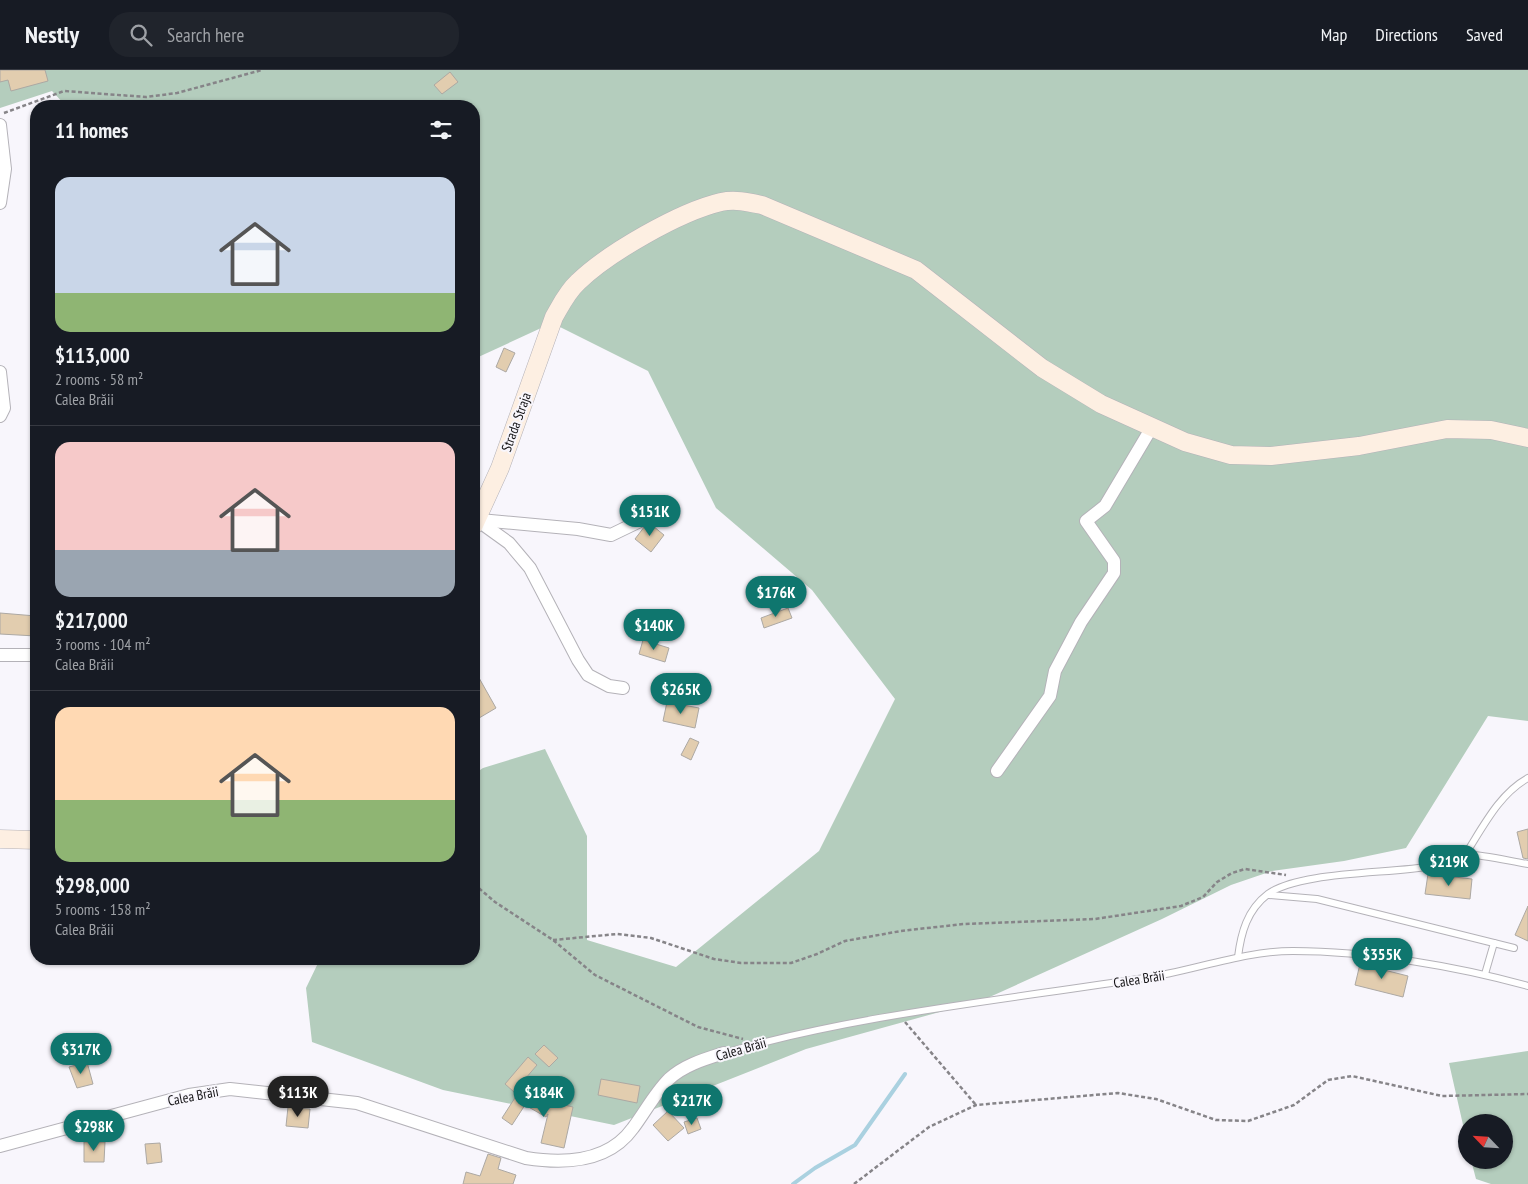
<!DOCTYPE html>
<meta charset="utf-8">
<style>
:root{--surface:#171b24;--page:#20242c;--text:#f1f3f6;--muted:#9ea1a6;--line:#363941;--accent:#0f766e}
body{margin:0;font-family:"PT Sans Narrow",sans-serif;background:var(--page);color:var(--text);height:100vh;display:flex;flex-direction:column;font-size:19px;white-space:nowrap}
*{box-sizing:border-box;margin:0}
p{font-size:16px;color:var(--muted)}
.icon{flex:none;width:28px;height:28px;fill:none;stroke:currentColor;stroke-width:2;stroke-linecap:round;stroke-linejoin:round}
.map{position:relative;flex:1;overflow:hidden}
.details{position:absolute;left:30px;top:30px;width:450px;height:865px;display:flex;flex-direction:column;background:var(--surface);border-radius:20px;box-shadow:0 1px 4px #0004}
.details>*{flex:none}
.needle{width:32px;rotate:295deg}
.controls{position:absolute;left:1458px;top:1044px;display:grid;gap:10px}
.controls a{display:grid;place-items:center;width:55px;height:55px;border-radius:50%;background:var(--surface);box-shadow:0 1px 4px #0004;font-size:25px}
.price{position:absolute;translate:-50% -42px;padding:0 11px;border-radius:18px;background:var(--accent);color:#fff;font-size:16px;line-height:32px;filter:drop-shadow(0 1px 2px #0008)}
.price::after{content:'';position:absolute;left:50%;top:30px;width:15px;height:11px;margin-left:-8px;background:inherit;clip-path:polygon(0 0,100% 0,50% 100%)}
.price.on{background:#222;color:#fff}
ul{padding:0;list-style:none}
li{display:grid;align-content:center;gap:10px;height:265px;padding:0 25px}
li+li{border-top:1px solid var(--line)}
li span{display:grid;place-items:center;height:155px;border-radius:15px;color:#555}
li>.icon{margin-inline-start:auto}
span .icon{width:90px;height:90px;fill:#fffc;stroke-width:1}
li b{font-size:21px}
h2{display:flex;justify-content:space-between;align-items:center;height:60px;padding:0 25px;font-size:21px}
header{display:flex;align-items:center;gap:30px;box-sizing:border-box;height:70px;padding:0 25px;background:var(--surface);border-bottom:1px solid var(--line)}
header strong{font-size:24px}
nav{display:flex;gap:28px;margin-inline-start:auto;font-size:18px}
.search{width:350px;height:45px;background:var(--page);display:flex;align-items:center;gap:12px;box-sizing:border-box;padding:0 18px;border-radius:20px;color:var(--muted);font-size:19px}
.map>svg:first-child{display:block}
.green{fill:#b4cdbd}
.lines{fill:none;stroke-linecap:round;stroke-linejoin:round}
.stream{stroke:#aad1e0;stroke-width:4}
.building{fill:#e2cdaf;stroke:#aca8a3}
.lane-casing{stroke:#b4b2b8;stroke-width:8}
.street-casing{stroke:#b4b2b8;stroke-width:14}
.secondary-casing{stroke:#b4b2b8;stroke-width:19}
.path{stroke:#868488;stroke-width:2.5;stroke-dasharray:4 2.5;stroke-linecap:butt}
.lane{stroke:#fff;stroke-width:6}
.street{stroke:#fff;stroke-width:12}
.secondary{stroke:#fdefe2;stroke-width:18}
.labels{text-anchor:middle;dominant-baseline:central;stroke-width:4;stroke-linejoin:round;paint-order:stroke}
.street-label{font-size:14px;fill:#141315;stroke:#f8f6fc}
</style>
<header>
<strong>Nestly</strong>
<div class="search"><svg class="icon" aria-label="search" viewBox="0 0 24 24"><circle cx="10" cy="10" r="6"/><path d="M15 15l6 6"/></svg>Search here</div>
<nav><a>Map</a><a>Directions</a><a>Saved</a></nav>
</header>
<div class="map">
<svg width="1528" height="1114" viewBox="0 0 1528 1114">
<rect width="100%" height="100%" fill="#f8f6fc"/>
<g class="green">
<polygon points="0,0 1528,0 1528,651 1488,646 1406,778 1344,791 1272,801 1231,815 1162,849 983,930 806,979 614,1055 443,1020 312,972 306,918 320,889 474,889 474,704 483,698 545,679 587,766 587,870 676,897 819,781 895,629 812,520 716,438 648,301 552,253 474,289 474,36 66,36 52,21 0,38"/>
<polygon points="1528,981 1528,1114 1491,1114 1476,1109 1471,1090 1504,1090 1504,1052 1466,1052 1466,1068 1449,993"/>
</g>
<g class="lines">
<polyline class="stream" points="793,1114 815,1098 855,1075 905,1004"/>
</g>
<g class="building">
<polygon points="0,0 45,0 48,11 11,21 8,10 0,12"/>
<polygon points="450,2 458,12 442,24 434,15"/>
<polygon points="504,278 515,283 506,302 496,297"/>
<polygon points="648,452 664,465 651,482 635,469"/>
<polygon points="788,538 792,548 764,558 761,548"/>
<polygon points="0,543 36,546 36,566 0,564"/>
<polygon points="643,570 669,578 665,592 639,584"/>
<polygon points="474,599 496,638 474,651"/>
<polygon points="667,632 699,638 695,658 663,651"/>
<polygon points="690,668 699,672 691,690 681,685"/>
<polygon points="1528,759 1528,789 1523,788 1517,762"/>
<polygon points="1428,804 1472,809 1470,829 1425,824"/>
<polygon points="1528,836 1528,871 1515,865"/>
<polygon points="1360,894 1408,906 1403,927 1355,915"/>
<polygon points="544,975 558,988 549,997 535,984"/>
<polygon points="528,987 537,995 514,1022 505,1014"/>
<polygon points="87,992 93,1014 77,1018 69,997"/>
<polygon points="601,1009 640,1016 637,1033 598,1025"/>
<polygon points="520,1020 549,1039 551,1032 573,1037 564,1078 541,1073 548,1044 546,1047 525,1035 512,1055 502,1048"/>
<polygon points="288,1037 310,1039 308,1058 286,1056"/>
<polygon points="668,1041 684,1058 668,1071 653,1055"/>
<polygon points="697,1048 701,1059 688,1064 684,1052"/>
<polygon points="84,1072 105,1072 104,1092 84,1092"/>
<polygon points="160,1073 162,1092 147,1094 145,1074"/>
<polygon points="488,1084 501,1088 498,1099 516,1105 513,1114 463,1114 466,1102 480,1106"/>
</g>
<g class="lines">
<g class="lane-casing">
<g id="lane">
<path d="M1465 785C1483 757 1499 724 1528 708"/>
<polyline points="1269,825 1317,829 1514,878"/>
<path d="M1238 887C1241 863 1247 840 1268 824 1299 801 1391 804 1432 796 1443 794 1453 787 1464 785 1477 783 1513 792 1528 794"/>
<polyline points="1485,904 1494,873"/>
<path d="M724 983C860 944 1004 930 1144 908 1194 901 1242 881 1293 881 1367 881 1456 896 1528 916"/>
</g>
</g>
<g class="street-casing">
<g id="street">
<polyline points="0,55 5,99 0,133"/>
<polyline points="0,302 4,338 0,346"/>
<polyline points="477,450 509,473 530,498 578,590 588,605 609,616 623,618"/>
<polyline points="480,450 578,459 611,465 640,451"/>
<polyline points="0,585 36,585"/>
<polyline points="997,701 1050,626 1055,601 1081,552 1114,503 1114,491 1086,451 1105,436 1152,357"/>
<path d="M0 1076 189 1025 230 1019 357 1033 526 1088C564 1094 608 1093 633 1058 645 1042 655 1023 669 1009 684 995 705 989 724 983"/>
</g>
</g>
<g class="secondary-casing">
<g id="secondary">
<path d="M474 455 500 398 554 247C561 235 567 222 578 212 608 183 679 142 721 132 735 129 748 132 762 135L916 200 1042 298 1101 334 1185 372 1231 385 1271 386 1359 376 1447 359 1491 360 1528 368"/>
<polyline points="0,769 36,770"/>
</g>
</g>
<g class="path">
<polyline points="4,43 64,21 146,27 177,23 262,0"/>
<polyline points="474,814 495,832 553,870 595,905 698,957 743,969"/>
<polyline points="553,870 617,864 651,868 714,889 741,893 791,893 817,884 845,871 901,861 963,854 1095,849 1181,836 1203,827 1217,812 1232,803 1245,799 1286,805"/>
<polyline points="905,952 976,1035"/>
<polyline points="854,1114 929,1057 976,1035 1118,1023 1156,1029 1216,1050 1248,1051 1294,1035 1328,1010 1352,1006 1442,1026 1528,1024"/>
</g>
<use href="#lane" class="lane"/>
<use href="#street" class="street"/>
<use href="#secondary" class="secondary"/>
</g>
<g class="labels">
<g class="street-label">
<text transform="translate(516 352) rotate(-70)">Strada Straja</text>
<text transform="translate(1139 909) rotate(-9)">Calea Brăii</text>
<text transform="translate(741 979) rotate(-16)">Calea Brăii</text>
<text transform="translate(193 1026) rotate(-11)">Calea Brăii</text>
</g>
</g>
</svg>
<div class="controls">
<a><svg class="needle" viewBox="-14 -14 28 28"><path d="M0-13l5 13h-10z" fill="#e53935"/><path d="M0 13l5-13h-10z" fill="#9ea1a6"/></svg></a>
</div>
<b class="price" style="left:650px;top:467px">$151K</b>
<b class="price" style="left:776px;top:548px">$176K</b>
<b class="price" style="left:654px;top:581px">$140K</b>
<b class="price" style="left:681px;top:645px">$265K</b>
<b class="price" style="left:1449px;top:817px">$219K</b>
<b class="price" style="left:1382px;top:910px">$355K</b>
<b class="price" style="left:81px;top:1005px">$317K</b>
<b class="price on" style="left:298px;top:1048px">$113K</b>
<b class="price" style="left:544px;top:1048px">$184K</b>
<b class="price" style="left:692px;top:1056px">$217K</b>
<b class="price" style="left:94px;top:1082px">$298K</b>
<section class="details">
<h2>11 homes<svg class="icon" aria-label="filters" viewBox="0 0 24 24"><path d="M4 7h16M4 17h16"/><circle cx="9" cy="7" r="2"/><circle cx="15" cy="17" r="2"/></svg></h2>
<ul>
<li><span style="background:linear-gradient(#c9d6e8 75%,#8fb573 0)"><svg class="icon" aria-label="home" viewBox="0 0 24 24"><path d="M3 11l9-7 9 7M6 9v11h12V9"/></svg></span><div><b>$113,000</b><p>2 rooms · 58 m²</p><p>Calea Brăii</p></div></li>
<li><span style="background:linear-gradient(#f6c9c9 70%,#9aa5b1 0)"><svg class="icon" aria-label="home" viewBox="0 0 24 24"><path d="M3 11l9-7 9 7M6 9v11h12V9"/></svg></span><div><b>$217,000</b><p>3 rooms · 104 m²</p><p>Calea Brăii</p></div></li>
<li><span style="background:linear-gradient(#ffd9b3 60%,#8fb573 0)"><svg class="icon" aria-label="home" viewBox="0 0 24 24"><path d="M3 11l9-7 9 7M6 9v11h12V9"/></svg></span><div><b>$298,000</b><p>5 rooms · 158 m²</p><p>Calea Brăii</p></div></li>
</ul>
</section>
</div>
